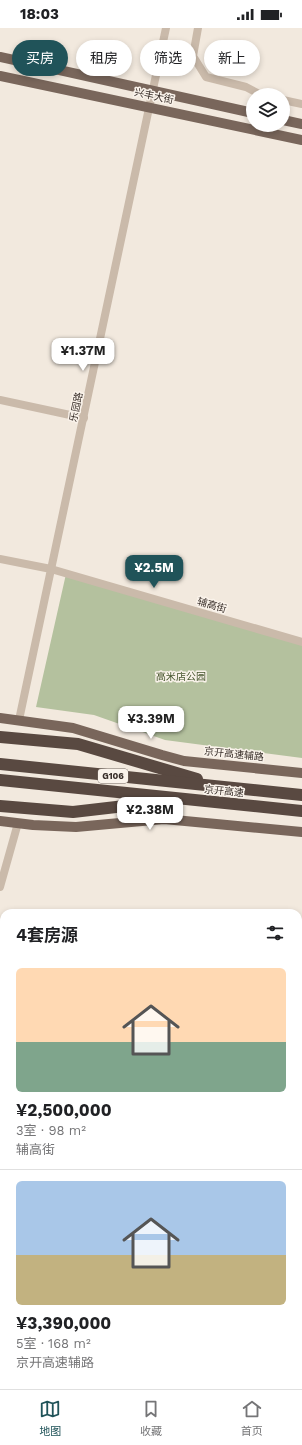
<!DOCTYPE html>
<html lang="zh">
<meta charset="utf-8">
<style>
:root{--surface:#fff;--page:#f2f2f2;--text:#202124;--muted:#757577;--line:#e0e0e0;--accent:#205359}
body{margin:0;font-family:"Work Sans","Noto Sans SC",sans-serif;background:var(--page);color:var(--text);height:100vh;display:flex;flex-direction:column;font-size:15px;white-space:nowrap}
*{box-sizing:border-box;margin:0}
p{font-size:13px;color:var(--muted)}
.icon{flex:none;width:22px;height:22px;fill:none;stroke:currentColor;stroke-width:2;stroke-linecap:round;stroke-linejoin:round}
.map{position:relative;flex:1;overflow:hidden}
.sheet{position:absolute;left:0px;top:881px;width:302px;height:480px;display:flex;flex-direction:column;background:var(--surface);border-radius:12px 12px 0 0;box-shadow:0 2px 6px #0003}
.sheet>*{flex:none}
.guide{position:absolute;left:12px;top:12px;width:278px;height:36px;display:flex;gap:8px}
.fabs{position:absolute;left:246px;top:60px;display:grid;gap:8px}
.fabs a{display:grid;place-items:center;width:44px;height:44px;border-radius:50%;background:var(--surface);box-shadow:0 2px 6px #0003;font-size:20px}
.price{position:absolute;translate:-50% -34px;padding:0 9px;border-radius:8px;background:#fff;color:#222;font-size:13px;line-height:26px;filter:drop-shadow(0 1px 2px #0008)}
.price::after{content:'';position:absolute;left:50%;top:24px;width:12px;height:9px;margin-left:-6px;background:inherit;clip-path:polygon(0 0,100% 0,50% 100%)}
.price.selected{background:var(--accent);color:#fff}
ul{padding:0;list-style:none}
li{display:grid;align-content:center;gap:8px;height:212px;padding:0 16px}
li+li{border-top:1px solid var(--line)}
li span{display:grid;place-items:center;height:124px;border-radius:6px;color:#555}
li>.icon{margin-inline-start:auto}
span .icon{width:72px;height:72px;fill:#fffc;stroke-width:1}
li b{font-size:17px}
h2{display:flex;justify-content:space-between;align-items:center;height:48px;padding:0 16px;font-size:17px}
.chip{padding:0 14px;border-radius:18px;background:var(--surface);box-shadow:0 2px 6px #0003;font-size:14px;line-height:36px}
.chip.selected{background:var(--accent);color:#fff}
.status{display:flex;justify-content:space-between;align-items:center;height:28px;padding:0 20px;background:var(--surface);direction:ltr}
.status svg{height:11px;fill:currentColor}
.menu{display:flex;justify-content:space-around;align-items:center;height:56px;border-top:1px solid var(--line);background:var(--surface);font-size:11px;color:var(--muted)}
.menu a{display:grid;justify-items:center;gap:2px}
.menu .selected{color:var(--accent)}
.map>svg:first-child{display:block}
.green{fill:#b4c19e}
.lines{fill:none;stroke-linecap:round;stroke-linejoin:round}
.minor{stroke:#cabaaa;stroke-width:8}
.major{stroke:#79665b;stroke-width:10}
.highway{stroke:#594941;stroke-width:12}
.labels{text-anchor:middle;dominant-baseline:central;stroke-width:3;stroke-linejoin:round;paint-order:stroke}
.shield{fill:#faf3eb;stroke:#726963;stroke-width:1}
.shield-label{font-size:9px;font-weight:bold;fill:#382e29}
.street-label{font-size:10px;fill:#382e29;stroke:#faf3eb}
.park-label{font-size:10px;fill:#46562e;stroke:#faf3eb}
</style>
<div class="status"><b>18:03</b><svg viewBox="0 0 49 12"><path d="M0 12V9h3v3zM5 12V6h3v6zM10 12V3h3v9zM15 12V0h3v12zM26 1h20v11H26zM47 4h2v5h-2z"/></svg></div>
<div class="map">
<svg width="302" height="1361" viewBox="0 0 302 1361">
<rect width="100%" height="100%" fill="#f2e9de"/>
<g class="green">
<polygon points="66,546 302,614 302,730 165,712 94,687 36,679"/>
<polygon points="4,920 4,1192 0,1207 0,921"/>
</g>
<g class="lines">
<g class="minor">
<polyline points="198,0 193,28 206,49 246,59 261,67"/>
<polyline points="283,72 302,76"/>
<polyline points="0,372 84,390"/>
<polyline points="0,531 51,541 302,614"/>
<polyline points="19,692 166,0"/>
<polyline points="0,859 18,795"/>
<polyline points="298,1112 302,1098"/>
<polyline points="298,1142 302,1127"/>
<polyline points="0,1245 4,1231"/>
<polyline points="0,1322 4,1323"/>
<polyline points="82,1357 91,1361"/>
<polyline points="220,1361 221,1357"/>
<polyline points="227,1361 228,1357"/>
<polyline points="237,1361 239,1357"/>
</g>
<g class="major">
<polyline points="0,29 253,85"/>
<polyline points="0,48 302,112"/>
<polyline points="283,92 302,96"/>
<polyline points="0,690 73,700 162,727 184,733 302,745"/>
<polyline points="0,793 33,797 76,799 164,791 302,804"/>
</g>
<g class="highway">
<polyline points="0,709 78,716 197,751"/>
<polyline points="0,736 302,767"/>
<polyline points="0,752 302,783"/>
<polyline points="0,778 73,784 142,776 170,776"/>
</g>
</g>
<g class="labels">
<rect class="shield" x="98" y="741" width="30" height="14" rx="3"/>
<g class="shield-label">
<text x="113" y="748">G106</text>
</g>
<g class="street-label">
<text transform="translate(154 68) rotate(12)">兴丰大街</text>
<text transform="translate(76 379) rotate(-78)">乐园路</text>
<text transform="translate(212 577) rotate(16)">辅高街</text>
<text transform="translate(234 726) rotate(6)">京开高速辅路</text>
<text transform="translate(224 763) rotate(6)">京开高速</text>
</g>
<g class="park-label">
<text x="181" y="648">高米店公园</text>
</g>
</g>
</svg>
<div class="fabs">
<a><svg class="icon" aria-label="layers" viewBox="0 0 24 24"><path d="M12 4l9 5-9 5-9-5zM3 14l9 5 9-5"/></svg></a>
</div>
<b class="price" style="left:83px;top:344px">¥1.37M</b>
<b class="price selected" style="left:154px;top:561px">¥2.5M</b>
<b class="price" style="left:151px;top:712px">¥3.39M</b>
<b class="price" style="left:150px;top:803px">¥2.38M</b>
<div class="guide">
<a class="chip selected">买房</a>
<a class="chip">租房</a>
<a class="chip">筛选</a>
<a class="chip">新上</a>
</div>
<section class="sheet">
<h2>4套房源<svg class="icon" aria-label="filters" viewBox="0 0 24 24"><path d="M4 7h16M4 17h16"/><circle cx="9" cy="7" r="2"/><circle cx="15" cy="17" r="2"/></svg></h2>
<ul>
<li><span style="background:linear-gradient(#ffd9b3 60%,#7fa58c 0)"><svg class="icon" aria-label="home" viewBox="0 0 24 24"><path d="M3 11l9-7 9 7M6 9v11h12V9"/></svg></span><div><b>¥2,500,000</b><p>3室 · 98 m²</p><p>辅高街</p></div></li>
<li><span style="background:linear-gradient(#a9c7e8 60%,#c2b280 0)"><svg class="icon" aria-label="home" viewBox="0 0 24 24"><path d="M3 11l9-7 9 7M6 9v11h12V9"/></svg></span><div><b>¥3,390,000</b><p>5室 · 168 m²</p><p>京开高速辅路</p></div></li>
</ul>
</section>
</div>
<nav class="menu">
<a class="selected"><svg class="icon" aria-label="map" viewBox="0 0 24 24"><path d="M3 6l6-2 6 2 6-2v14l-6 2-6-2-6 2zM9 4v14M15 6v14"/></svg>地图</a>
<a><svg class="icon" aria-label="saved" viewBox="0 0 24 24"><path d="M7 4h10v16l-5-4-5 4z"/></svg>收藏</a>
<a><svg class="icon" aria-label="home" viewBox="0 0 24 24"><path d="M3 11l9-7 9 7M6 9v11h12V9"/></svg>首页</a>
</nav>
